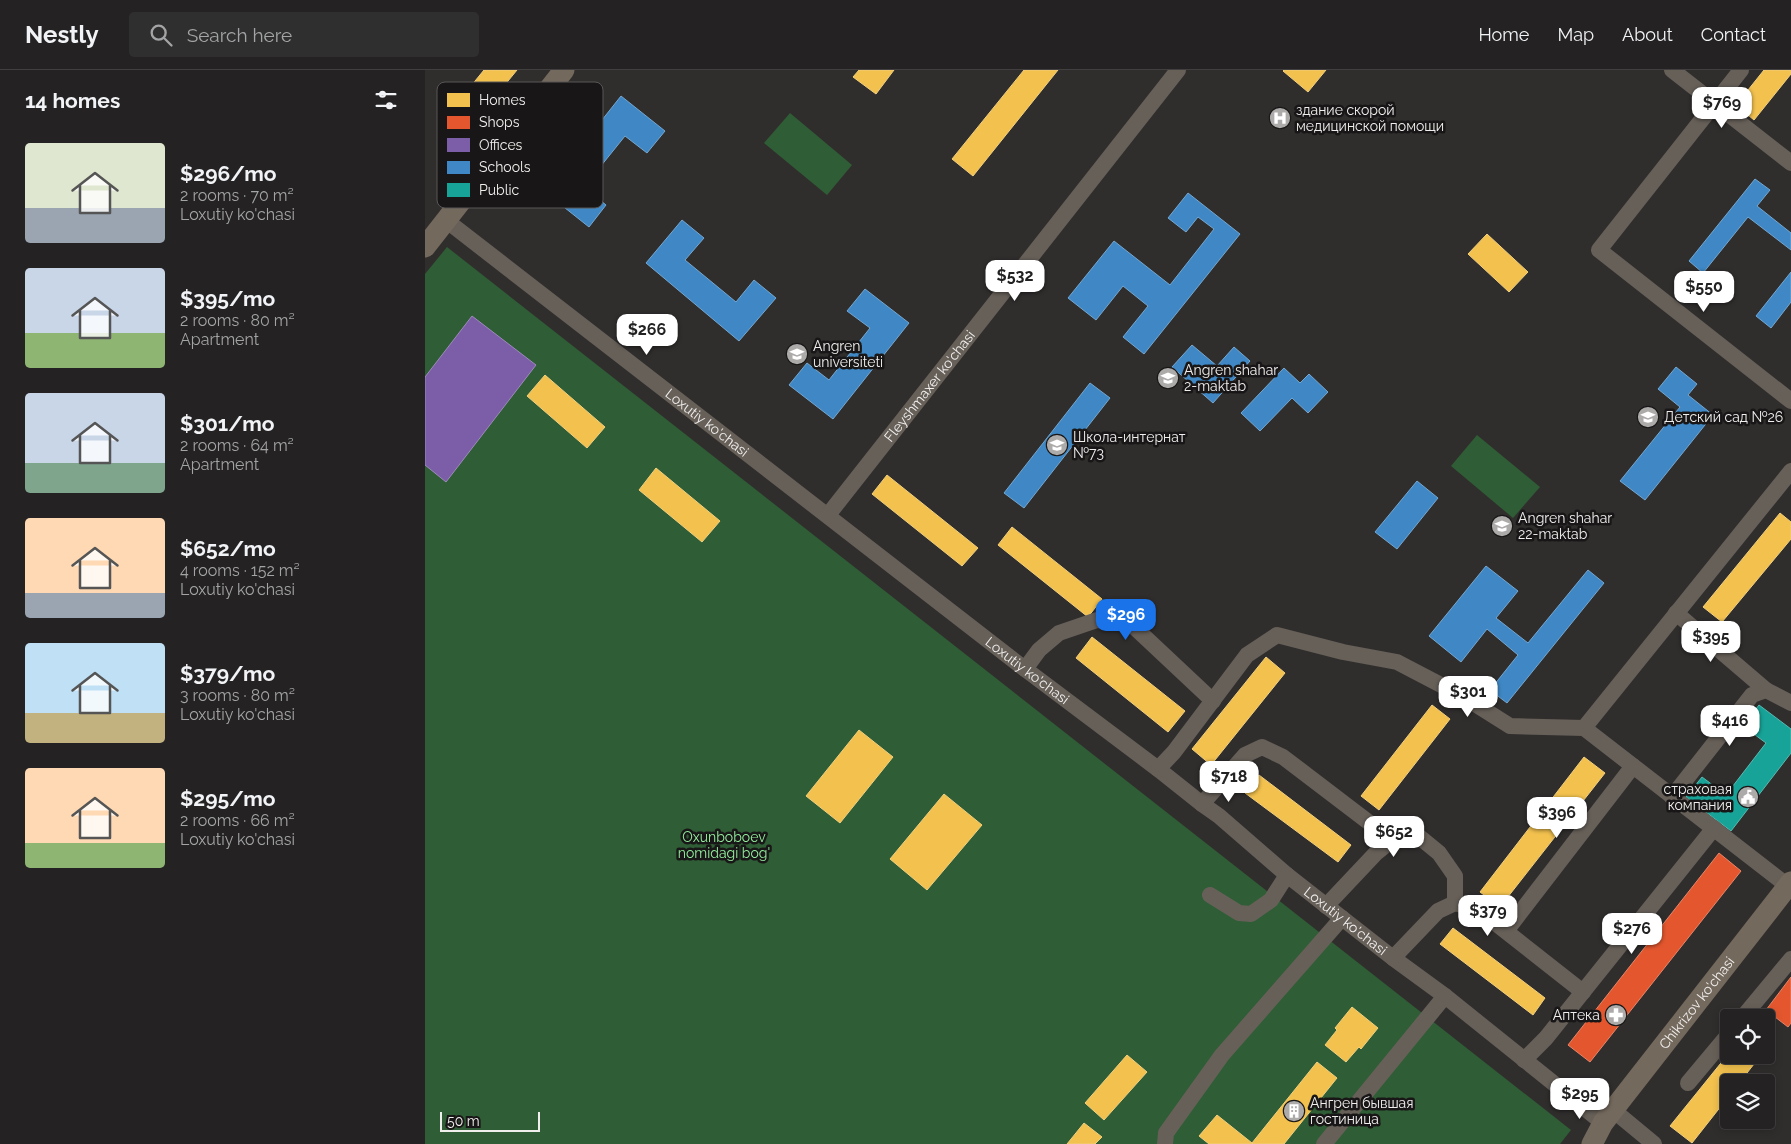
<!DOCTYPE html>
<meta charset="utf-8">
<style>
:root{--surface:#242222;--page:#302f2f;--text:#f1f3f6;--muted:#a3a4a5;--line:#413f40;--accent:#1a73e8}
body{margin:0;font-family:Raleway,sans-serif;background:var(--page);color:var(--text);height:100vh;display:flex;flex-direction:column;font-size:19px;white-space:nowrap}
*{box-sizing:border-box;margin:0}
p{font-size:16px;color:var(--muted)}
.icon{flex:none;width:28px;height:28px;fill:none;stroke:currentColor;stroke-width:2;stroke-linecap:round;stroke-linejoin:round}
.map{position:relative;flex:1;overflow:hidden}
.details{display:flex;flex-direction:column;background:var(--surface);width:425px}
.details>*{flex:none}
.controls{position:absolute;left:1295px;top:939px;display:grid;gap:10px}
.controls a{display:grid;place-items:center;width:55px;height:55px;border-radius:5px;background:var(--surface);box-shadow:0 2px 8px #0003,0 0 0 1px var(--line);font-size:25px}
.scale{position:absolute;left:15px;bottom:12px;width:100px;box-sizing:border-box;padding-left:5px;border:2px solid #f1efee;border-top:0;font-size:14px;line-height:18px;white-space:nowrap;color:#f1efee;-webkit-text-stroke:4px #181616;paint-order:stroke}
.price{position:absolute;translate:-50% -42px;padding:0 11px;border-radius:10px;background:#fff;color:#222;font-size:16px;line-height:32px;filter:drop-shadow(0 1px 2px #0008)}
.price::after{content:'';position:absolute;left:50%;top:30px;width:15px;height:11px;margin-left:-8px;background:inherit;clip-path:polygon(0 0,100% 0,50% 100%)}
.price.current{background:var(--accent);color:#fff}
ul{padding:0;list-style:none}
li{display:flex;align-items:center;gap:15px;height:125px;padding:0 25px}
li span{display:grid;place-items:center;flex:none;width:140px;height:100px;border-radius:5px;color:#555}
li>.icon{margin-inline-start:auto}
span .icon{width:60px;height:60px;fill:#fffc;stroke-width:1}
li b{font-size:21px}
h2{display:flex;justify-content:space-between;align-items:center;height:60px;padding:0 25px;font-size:21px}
header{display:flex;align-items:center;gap:30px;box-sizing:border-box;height:70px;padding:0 25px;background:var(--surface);border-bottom:1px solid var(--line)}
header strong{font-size:24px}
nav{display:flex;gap:28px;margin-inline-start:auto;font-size:18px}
.search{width:350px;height:45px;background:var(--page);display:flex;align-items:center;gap:12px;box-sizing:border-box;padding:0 18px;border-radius:5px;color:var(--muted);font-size:19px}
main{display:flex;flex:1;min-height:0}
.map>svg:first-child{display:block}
.green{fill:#2f5d35}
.homes{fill:#f2c14e;stroke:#f2cf7e}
.shops{fill:#e4572e;stroke:#e88568}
.offices{fill:#7b5ea7;stroke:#9e8abc}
.schools{fill:#3f88c5;stroke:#74a7d1}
.public{fill:#17a398;stroke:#58bab2}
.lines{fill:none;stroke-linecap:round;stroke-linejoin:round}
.minor{stroke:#676059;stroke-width:16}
.major{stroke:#74695d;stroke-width:21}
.labels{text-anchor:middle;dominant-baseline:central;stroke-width:5;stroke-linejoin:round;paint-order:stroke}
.poi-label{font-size:14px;fill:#f1efee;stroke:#181616;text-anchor:start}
.street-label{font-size:14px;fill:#f1efee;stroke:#181616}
.park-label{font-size:14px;fill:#93f09e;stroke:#181616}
.key{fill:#181616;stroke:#595757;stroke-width:1}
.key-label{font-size:14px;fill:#f1efee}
</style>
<header>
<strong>Nestly</strong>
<div class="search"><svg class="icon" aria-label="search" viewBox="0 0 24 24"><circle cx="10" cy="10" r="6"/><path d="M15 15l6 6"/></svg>Search here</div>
<nav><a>Home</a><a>Map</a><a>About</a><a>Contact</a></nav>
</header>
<main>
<section class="details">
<h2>14 homes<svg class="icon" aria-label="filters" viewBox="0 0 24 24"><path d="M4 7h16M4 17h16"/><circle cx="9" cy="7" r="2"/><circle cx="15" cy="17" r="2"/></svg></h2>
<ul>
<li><span style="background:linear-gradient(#dfe7d0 65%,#9aa5b1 0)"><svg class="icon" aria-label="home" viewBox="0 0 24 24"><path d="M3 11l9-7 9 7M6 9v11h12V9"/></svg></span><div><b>$296/mo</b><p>2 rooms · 70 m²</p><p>Loxutiy ko'chasi</p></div></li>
<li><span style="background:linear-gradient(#c9d6e8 65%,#8fb573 0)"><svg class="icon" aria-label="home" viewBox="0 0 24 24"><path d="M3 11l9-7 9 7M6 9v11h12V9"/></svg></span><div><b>$395/mo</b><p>2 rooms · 80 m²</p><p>Apartment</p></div></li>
<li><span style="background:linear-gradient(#c9d6e8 70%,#7fa58c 0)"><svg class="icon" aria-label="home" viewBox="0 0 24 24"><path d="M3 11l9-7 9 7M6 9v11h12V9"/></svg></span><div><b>$301/mo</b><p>2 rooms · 64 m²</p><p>Apartment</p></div></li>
<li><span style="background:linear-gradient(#ffd9b3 75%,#9aa5b1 0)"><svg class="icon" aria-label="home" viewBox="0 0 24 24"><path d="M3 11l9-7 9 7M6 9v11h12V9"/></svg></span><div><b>$652/mo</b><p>4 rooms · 152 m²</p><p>Loxutiy ko'chasi</p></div></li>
<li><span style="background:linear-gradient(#bfe0f5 70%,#c2b280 0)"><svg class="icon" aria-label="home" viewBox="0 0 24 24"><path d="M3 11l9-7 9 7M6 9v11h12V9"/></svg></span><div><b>$379/mo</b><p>3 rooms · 80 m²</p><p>Loxutiy ko'chasi</p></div></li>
<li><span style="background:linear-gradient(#ffd9b3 75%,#8fb573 0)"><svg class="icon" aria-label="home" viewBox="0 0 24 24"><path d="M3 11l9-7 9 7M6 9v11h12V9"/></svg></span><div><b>$295/mo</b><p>2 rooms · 66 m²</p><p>Loxutiy ko'chasi</p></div></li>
</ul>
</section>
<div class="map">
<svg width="1366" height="1074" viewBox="0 0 1366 1074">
<rect width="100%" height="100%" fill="#302e2d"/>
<g class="green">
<polygon points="365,43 427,95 402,125 339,73"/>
<polygon points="22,177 1146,1060 1135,1074 0,1074 0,204"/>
<polygon points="1052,365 1115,417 1088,448 1026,396"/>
</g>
<g class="homes">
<polygon points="59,0 92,0 35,70 15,54"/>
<polygon points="434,0 469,0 451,24 428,7"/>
<polygon points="599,0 633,0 548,106 527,89"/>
<polygon points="859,0 901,0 883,22 858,1"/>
<polygon points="1339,0 1366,0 1366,4 1329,50 1311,35"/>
<polygon points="1062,164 1103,202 1084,222 1043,184"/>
<polygon points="120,305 180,357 162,378 102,326"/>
<polygon points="231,398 295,451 277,472 214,420"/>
<polygon points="462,405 553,478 537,496 447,424"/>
<polygon points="1355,443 1366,452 1366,469 1297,552 1278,537"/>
<polygon points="587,457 677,529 663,547 573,475"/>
<polygon points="667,567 760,641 743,662 651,588"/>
<polygon points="841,587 860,603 786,695 767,679"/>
<polygon points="1007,635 1025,649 954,740 936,726"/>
<polygon points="434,660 468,687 415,753 381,726"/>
<polygon points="1159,687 1180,703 1075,837 1055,822"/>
<polygon points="834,705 926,775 913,792 820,723"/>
<polygon points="519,724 557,755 502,820 465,789"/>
<polygon points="1028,858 1120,928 1108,945 1015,874"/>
<polygon points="927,937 953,958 936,979 934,977 921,992 900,975 912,960 910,958"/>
<polygon points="1304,983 1304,985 1336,985 1315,1012 1304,1012 1304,1026 1267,1073 1245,1056"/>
<polygon points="702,985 722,1002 679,1050 660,1033"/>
<polygon points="892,992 912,1008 859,1074 828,1074 827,1073"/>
<polygon points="792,1045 827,1073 828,1074 784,1074 774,1066"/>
<polygon points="659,1053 677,1067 670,1074 642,1074"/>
</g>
<g class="shops">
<polygon points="1294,783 1316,801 1165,992 1143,975"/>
<polygon points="1366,907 1366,953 1363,957 1341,940"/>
</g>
<polygon class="offices" points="47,246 111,295 21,412 0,395 0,307"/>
<g class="schools">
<polygon points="196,26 240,61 222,83 200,66 159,117 181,135 164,157 120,122"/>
<polygon points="1330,109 1345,120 1332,136 1366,163 1366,180 1323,147 1278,203 1264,191"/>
<polygon points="763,123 815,164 719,284 698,267 723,236 698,216 671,250 643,228 689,171 745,215 789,159 773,147 761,162 743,148"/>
<polygon points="257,150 279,168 260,190 311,232 329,210 351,228 314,271 221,193"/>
<polygon points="1366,202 1366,232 1346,258 1331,246"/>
<polygon points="440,219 484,253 408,349 364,315 382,293 404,310 445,258 422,241"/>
<polygon points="767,275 792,296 809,277 825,291 788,333 747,297"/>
<polygon points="1251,297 1272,314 1263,325 1288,345 1220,430 1195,411 1255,337 1233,319"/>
<polygon points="859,298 875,313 884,304 903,322 883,343 867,328 835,361 816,343"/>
<polygon points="665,313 685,328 599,438 579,423"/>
<polygon points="992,411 1013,428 972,479 950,462"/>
<polygon points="1061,496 1093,521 1071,548 1103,573 1163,500 1179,513 1082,633 1065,620 1093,585 1062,559 1036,592 1004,566"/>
</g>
<polygon class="public" points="1334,635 1366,659 1366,683 1306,761 1261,727 1277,707 1301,725 1341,673 1318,656"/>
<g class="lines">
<g class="minor">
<polyline points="1247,0 1366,93"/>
<polyline points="1316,0 1174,180 1366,331"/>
<path id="s1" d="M22 151 600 599 733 699 777 734 794 746 862 805 968 888 1020 926 1178 1053"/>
<path id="s2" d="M403 445 753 0"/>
<polyline points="1251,543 1341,620"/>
<polyline points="600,599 614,580 634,563 672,550 706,554 788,631"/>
<polyline points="1159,658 1366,401"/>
<polyline points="733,699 749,682 822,585 852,565 918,582 972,592 1039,627 1085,656 1159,658 1363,816"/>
<polyline points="1247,727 1327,625 1341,620 1366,633"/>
<polyline points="777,734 820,685 837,677 858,687 967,770"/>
<polyline points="785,825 814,843 826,844 846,830 862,805"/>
<polyline points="901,836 951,783 967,770 992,765 1014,783 1030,806 1030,833"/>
<polyline points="1081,861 1208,696"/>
<polyline points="968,888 1013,841 1030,833 1055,841 1158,922"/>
<polyline points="1317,948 1366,889"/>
<polyline points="1099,990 1121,968 1289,758"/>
<polyline points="1263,1013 1304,964"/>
<polyline points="1188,1040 1229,1074"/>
<polyline points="740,1074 741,1063 797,985 917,848"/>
<polyline points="899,1074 1020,926"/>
</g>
<g class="major">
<polyline points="0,177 139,0"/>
<path id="s3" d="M1167 1074 1178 1053 1188 1040 1366 812"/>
</g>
</g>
<defs>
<g id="hospital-disc" transform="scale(1.125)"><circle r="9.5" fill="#adabaa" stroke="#181616"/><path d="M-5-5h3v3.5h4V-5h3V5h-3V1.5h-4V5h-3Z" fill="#fff"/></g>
<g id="university-disc" transform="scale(1.125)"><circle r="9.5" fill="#adabaa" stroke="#181616"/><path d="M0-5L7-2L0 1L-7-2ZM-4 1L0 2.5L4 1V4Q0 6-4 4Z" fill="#fff"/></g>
<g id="school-disc" transform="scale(1.125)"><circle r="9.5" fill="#adabaa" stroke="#181616"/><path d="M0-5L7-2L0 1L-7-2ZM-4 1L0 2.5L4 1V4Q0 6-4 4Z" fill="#fff"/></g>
<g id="civic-disc" transform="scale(1.125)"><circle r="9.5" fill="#adabaa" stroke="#181616"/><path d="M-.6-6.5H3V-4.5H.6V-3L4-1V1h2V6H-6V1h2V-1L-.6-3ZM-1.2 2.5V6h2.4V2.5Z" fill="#fff"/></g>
<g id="pharmacy-disc" transform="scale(1.125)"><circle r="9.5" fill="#adabaa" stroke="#181616"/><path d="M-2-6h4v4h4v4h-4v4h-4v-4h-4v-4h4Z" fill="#fff"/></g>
<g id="building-disc" transform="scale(1.125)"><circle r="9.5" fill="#adabaa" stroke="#181616"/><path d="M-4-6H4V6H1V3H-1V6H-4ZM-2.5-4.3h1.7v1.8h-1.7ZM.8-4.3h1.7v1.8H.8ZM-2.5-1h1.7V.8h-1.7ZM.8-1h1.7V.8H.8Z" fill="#fff"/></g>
</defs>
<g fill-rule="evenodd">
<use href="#hospital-disc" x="855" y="48"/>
<use href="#university-disc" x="372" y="284"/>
<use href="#school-disc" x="743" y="308"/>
<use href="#school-disc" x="1223" y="347"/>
<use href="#school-disc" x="632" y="375"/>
<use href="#school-disc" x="1077" y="456"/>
<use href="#civic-disc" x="1323" y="727"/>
<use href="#pharmacy-disc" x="1191" y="945"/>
<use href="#building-disc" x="869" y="1041"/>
</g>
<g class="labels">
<g class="poi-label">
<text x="871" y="40">здание скорой<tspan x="871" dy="16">медицинской помощи</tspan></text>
<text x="388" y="276">Angren<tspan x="388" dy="16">universiteti</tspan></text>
<text x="759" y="300">Angren shahar<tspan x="759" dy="16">2-maktab</tspan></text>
<text x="1239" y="347">Детский сад №26</text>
<text x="648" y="367">Школа-интернат<tspan x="648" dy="16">№73</tspan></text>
<text x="1093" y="448">Angren shahar<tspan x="1093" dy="16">22-maktab</tspan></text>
<text x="1307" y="719" text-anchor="end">страховая<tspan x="1307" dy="16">компания</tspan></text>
<text x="1175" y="945" text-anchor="end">Аптека</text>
<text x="885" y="1033">Ангрен бывшая<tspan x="885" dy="16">гостиница</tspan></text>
</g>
<g class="street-label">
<text stroke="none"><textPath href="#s2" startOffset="164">Fleyshmaxer ko'chasi</textPath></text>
<text stroke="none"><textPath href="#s1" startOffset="329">Loxutiy ko'chasi</textPath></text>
<text stroke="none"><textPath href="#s1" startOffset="734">Loxutiy ko'chasi</textPath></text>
<text stroke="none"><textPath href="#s1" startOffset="1139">Loxutiy ko'chasi</textPath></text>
<text stroke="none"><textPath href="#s3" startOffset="176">Chikrizov ko'chasi</textPath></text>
</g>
<g class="park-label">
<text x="299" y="767">Oxunboboev<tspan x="299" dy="16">nomidagi bog'</tspan></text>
</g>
</g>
<rect x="12" y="12" width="166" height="126" rx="8" class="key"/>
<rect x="22" y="23" width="23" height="14" fill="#f2c14e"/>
<rect x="22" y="46" width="23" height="13" fill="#e4572e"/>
<rect x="22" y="68" width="23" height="14" fill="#7b5ea7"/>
<rect x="22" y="91" width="23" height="13" fill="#3f88c5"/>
<rect x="22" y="113" width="23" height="14" fill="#17a398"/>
<g class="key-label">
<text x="54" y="35">Homes</text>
<text x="54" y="57">Shops</text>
<text x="54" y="80">Offices</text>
<text x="54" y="102">Schools</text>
<text x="54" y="125">Public</text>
</g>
</svg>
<div class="controls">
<a><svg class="icon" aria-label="locate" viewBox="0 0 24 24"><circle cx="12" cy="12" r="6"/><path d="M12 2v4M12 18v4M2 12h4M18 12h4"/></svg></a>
<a><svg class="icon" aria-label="layers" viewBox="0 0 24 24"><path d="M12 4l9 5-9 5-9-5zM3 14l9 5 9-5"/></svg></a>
</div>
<div class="scale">50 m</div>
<b class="price" style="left:1297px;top:59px">$769</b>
<b class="price" style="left:590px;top:232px">$532</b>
<b class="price" style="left:1279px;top:243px">$550</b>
<b class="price" style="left:222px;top:286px">$266</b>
<b class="price current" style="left:701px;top:571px">$296</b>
<b class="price" style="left:1286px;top:593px">$395</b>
<b class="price" style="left:1043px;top:648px">$301</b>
<b class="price" style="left:1305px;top:677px">$416</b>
<b class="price" style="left:804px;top:733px">$718</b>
<b class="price" style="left:1132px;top:769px">$396</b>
<b class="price" style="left:969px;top:788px">$652</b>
<b class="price" style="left:1063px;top:867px">$379</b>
<b class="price" style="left:1207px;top:885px">$276</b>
<b class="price" style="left:1155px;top:1050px">$295</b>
</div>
</main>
